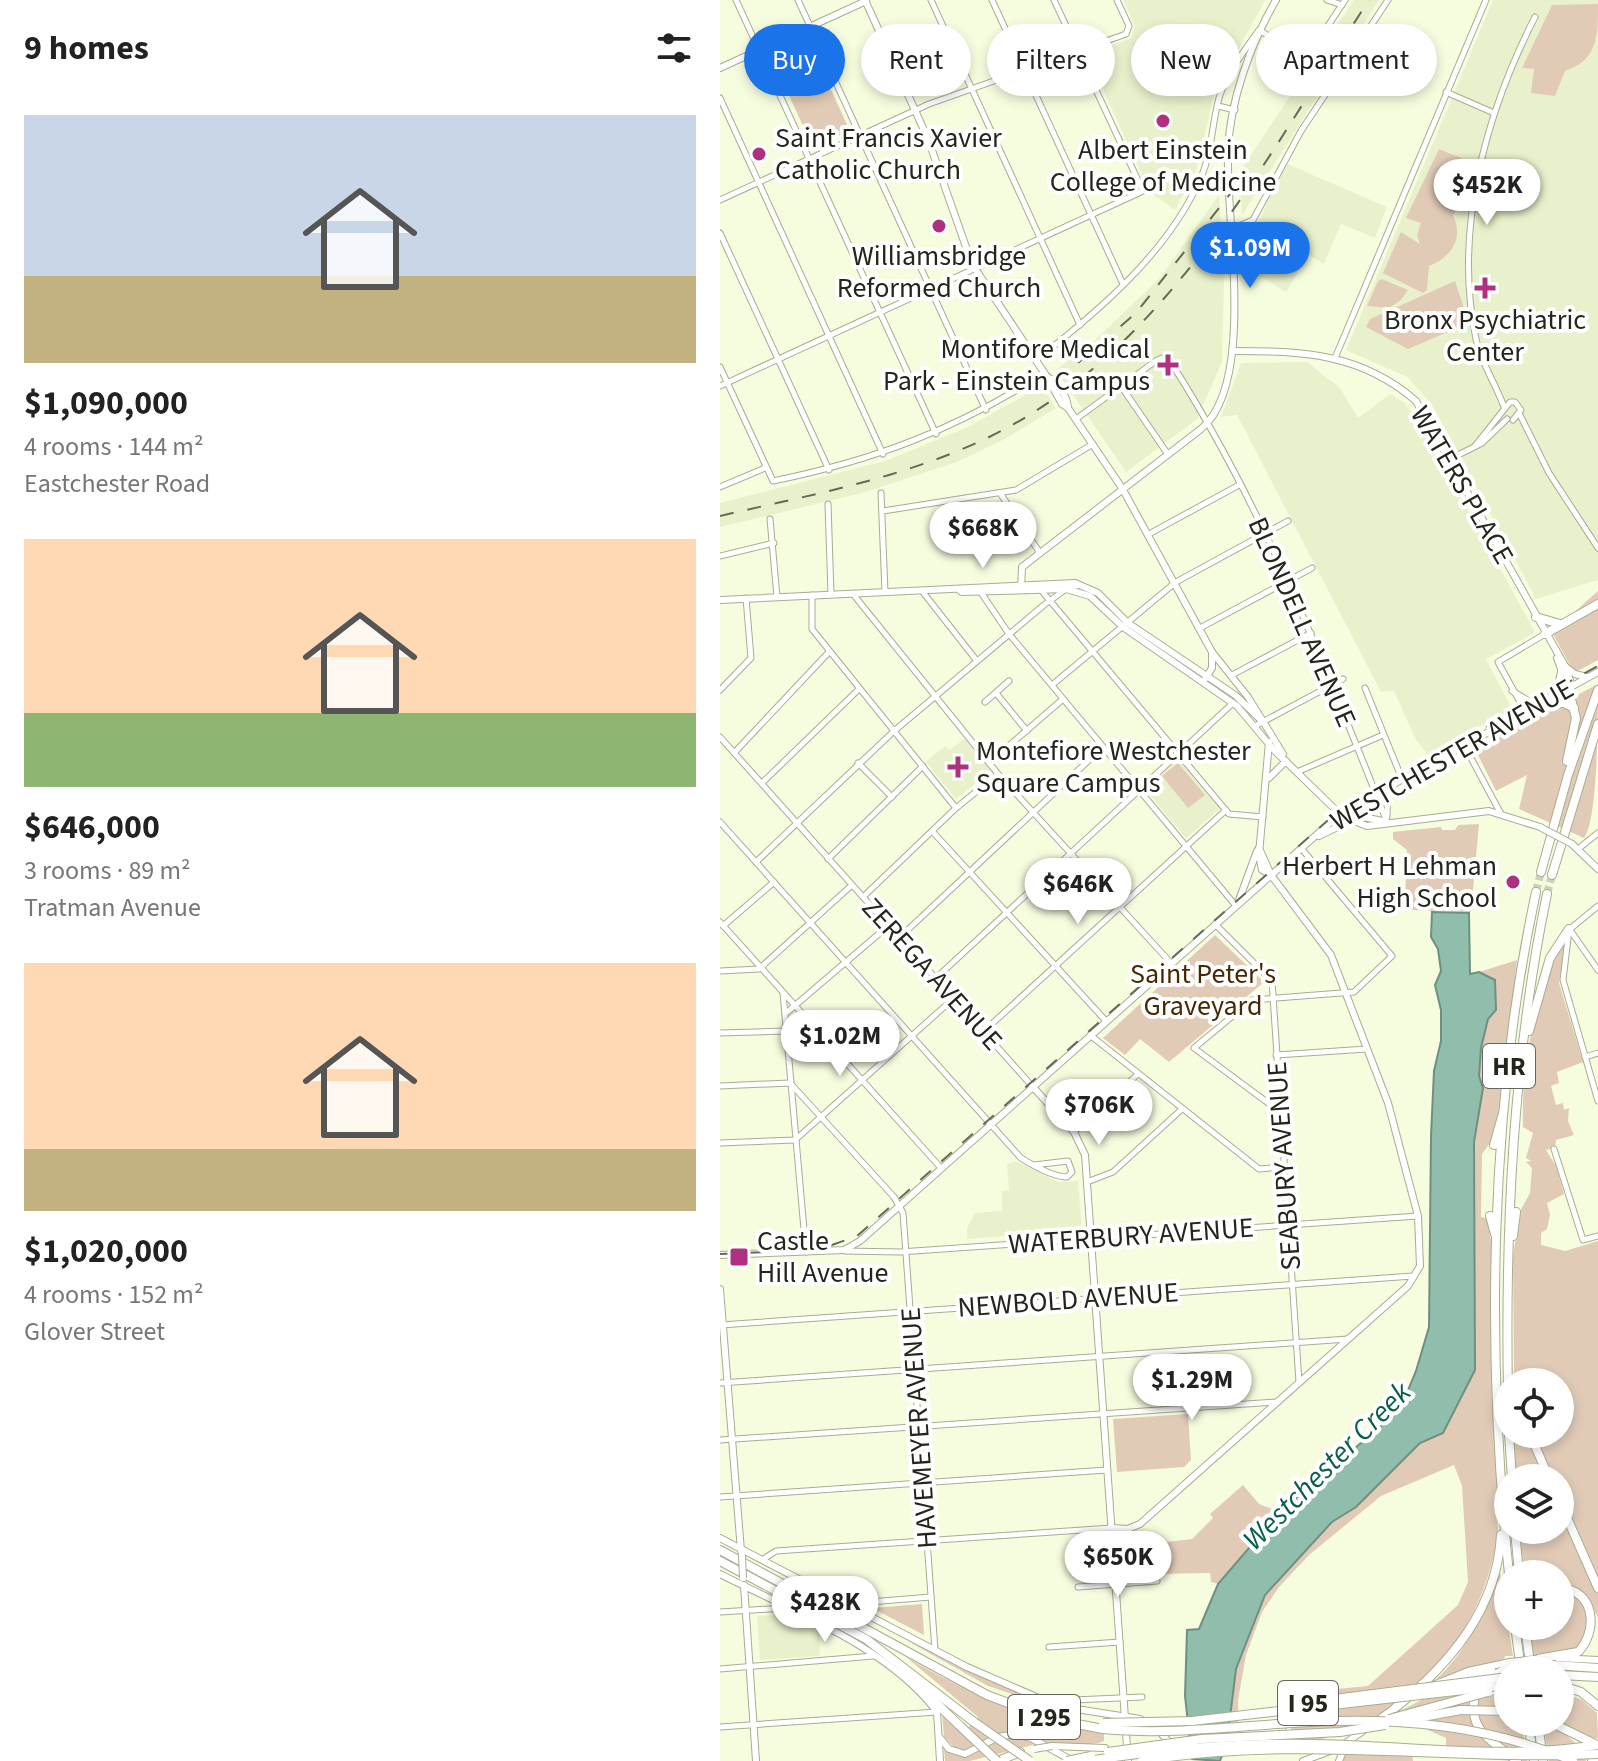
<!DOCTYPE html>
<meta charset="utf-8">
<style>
:root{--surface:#fff;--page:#f6f6f6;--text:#222;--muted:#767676;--accent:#1a73e8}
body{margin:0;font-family:"Source Sans 3",sans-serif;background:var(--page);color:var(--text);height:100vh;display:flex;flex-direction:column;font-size:30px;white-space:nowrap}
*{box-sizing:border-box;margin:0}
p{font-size:26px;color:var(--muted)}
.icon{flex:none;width:44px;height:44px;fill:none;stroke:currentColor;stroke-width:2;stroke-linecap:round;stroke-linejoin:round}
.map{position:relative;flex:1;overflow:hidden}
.side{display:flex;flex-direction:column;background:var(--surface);width:720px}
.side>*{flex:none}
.guide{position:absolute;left:24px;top:24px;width:734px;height:72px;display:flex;gap:16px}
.fabs{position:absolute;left:774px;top:1368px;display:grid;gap:16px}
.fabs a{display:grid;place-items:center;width:80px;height:80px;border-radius:50%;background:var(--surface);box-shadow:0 4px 12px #0003;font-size:40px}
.price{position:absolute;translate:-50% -68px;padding:0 18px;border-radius:28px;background:#fff;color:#222;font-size:26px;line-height:52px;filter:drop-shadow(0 2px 4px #0008)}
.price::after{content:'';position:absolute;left:50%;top:48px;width:24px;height:18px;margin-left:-12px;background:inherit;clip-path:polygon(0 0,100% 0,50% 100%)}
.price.selected{background:var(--accent);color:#fff}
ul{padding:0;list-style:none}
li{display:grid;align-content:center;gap:16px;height:424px;padding:0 24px}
li span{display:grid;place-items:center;height:248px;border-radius:0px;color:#555}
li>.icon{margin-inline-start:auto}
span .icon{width:144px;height:144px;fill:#fffc;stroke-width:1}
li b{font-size:34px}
h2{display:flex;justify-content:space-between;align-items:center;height:96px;padding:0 24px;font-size:34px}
.pill{padding:0 28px;border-radius:36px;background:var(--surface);box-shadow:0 4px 12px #0003;font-size:28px;line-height:72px}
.pill.selected{background:var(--accent);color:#fff}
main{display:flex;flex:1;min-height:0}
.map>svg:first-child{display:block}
.built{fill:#e9f1cc}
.green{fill:#e1cbb7}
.water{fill:#90bdac;stroke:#6f9080;stroke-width:2}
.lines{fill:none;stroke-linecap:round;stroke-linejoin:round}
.highway-tunnel{stroke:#ccd2b8;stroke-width:8;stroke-dasharray:8 4;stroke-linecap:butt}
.minor-casing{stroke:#a7ad91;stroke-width:7}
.major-casing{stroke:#a7ad91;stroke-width:8}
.highway-casing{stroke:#a7ad91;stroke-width:10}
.minor{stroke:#fff;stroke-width:5}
.major{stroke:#fff;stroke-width:6}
.highway{stroke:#fff;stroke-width:8}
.rail{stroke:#646958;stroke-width:2;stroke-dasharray:14 14;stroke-linecap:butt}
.major-bridge-casing{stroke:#a7ad91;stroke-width:8;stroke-linecap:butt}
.highway-bridge-casing{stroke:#a7ad91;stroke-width:10;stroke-linecap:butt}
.major-bridge{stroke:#fff;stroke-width:6}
.highway-bridge{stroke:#fff;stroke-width:8}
.poi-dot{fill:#ae307f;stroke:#fff;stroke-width:3}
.labels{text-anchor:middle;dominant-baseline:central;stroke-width:8;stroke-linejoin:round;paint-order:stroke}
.shield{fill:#fff;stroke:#65675f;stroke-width:2}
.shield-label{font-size:26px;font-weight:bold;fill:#23261b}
.poi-label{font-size:28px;fill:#23261b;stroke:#fff;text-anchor:start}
.street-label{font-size:28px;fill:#23261b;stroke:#fff}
.park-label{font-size:28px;fill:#462803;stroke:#fff}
.water-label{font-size:30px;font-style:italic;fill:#085f49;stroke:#fff}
</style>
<main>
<section class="side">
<h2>9 homes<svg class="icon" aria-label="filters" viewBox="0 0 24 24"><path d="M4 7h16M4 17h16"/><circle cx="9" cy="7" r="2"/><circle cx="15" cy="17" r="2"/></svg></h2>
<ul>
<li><span style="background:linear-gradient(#c9d6e8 65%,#c2b280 0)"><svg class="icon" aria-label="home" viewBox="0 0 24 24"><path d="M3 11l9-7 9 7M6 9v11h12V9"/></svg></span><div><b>$1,090,000</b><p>4 rooms · 144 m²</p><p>Eastchester Road</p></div></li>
<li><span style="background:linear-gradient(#ffd9b3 70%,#8fb573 0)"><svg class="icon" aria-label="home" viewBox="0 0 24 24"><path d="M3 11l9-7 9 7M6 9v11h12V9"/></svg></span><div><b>$646,000</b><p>3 rooms · 89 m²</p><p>Tratman Avenue</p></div></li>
<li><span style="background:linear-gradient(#ffd9b3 75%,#c2b280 0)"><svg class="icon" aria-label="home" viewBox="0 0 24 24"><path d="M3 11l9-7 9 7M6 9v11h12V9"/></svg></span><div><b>$1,020,000</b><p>4 rooms · 152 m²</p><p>Glover Street</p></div></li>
</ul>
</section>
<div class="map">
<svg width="878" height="1761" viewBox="0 0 878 1761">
<rect width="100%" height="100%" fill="#f6fddf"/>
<g class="built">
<polygon points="403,0 545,0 494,95 477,168 455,210 430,192 367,55 411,38 415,26"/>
<polygon points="634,0 659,0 522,215 519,173"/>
<polygon points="773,0 878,0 878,580 816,599 711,403 687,377 626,350"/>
<polygon points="565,163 667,207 655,238 621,224 604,264 588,255 566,292 523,266 521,233 538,223"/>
<polygon points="499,195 504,281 502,362 477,419 406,472 336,370 373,342 440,278"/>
<polygon points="587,362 620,388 638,418 670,394 685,403 698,420 814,630 813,634 766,659 792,709 708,755 695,738 674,691 661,692 517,415 501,417 521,363"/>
<polygon points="321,386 336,408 283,440 237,462 142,493 0,527 0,503 165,461 248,427"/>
<polygon points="245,739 271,771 236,799 206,762 225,746 229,750"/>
<polygon points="458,758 501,808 466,838 423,787"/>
<polygon points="296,1161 338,1182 358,1181 362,1230 247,1239 247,1228 255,1213 282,1211 282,1191 289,1190 287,1164"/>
<polygon points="65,1615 99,1632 100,1656 40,1660 37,1616"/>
</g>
<g class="green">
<path d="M878 4C878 36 878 60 845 71L835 96 811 93 814 69 802 68 832 5Z"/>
<polygon points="85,42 90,44 130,131 93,148 52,58"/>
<path d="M719 149 753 163 749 185 742 190 748 194 733 215C744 238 732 257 709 266L707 290 703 293 663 273 681 232 700 244 697 235 701 223 686 218Z"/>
<polygon points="662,279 688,290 681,300 669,308 647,306 658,281"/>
<polygon points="735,281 749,323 688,349 646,327 650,319"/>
<polygon points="878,591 878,660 854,673 832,632"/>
<path d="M878 684C878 715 878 821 864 838L799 809 807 775 776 791 755 749Z"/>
<polygon points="458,763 485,795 468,808 442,776"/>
<polygon points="759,824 751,912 689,910 685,901 687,850 673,839 673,832 721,827 722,830 735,830 738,825"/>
<polygon points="495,935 544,982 449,1062 420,1039 405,1055 383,1038"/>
<path d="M846 936 839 983 863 1062 837 1072 839 1083 831 1086 836 1105 843 1103 844 1110 849 1108 848 1121 854 1135 836 1140 835 1148 826 1150 836 1166 844 1194 827 1203 830 1215 827 1229 821 1233V1245L845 1251 878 1241V1582L840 1497V1478H831L812 1434H840V1382H795L794 1373 793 1257 799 1213 810 1193 812 1168 806 1162 811 1161 806 1158 813 1133 803 1127C801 1061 815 994 846 936Z"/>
<path d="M797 960 783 1091 772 1140 762 1154 761 1217 769 1219 772 1255 778 1533C762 1641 684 1728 574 1745L572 1708 576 1693 648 1686 738 1605 748 1582 742 1486 734 1465 661 1496 589 1555 559 1587 542 1612 526 1655 518 1700 519 1741 507 1742 516 1669 545 1595 612 1522 636 1507 700 1443 724 1426 755 1370 754 1142 763 1088 759 1076 761 1048 775 980 759 972Z"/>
<polygon points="468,1414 471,1460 464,1467 397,1472 393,1419"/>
<polygon points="793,1434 807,1434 827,1478 796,1478"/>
<polygon points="523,1485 539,1504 560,1512 498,1584 491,1582 490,1573 439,1574 437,1543 472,1539 493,1518 490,1514"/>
<polygon points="840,1508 878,1593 878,1617 866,1595 840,1586 840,1574 804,1574 800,1530 840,1530"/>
<path d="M779 1567 793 1656H785L784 1660 716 1679C749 1651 765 1606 779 1567Z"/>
<polygon points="840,1591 858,1595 873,1620 857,1651 813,1654 810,1626 840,1626"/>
<polygon points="202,1604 204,1635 152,1608"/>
<polygon points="186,1640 331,1707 268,1686"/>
<path d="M186 1657C250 1694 309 1722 384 1733V1741C371 1747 342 1744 327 1742 315 1741 305 1730 291 1731 271 1732 258 1752 238 1751L224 1737 222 1714 244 1732 258 1717Z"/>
<path d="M788 1691V1722H802L807 1761H802C781 1744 749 1728 758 1697Z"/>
<polygon points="840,1691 862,1700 877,1713 878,1738 865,1741 839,1722"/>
<path d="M750 1694C753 1738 758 1736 792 1761L726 1756V1738L676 1716 657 1723 705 1698Z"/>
<polygon points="823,1722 831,1722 858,1745 866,1761 829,1761"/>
<polygon points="294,1737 316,1744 250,1761 225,1761 224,1749 247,1756 275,1741"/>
<polygon points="628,1749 692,1751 693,1761 621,1761"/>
</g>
<polygon class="water" points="712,912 749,913 750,974 759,972 775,980 776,1010 768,1019 761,1048 759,1076 763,1088 754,1142 755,1370 723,1433 700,1443 636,1507 612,1522 545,1595 516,1669 507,1742 500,1761 472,1759 465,1696 467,1630 479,1629 498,1584 560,1512 662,1425 684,1400 696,1371 709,1327 711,1136 714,1071 721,1041 721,1010 715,985 721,971 718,949 711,937"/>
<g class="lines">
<g class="highway-tunnel">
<polyline points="816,892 821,872"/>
<polyline points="827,894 832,875"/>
</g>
<g class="minor-casing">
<g id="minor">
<polyline points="16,0 216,434"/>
<polyline points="78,0 266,410"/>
<polyline points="211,0 360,325"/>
<polyline points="272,0 403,284"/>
<polyline points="607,0 622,5"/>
<polyline points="726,92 774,113"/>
<polyline points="0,98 163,454"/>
<polyline points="498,106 515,110"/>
<polyline points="0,200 209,104 406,34 409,26 397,0"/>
<polyline points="512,229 533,220 581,131 668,0"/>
<polyline points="0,233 109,470"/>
<polyline points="615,358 766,0"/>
<path d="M316 360C379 311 450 251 482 175 492 151 492 123 499 98 507 73 524 51 539 30L586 59 625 0"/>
<path d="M0 367 53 481C156 460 236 429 325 373"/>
<polyline points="0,386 423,191 334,0"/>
<polyline points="401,386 447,453"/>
<path d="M784 407C776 384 761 363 756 339 733 230 766 113 815 17"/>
<polyline points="800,415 829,473 878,548"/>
<path d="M356 419 437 360 445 357 450 361C542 504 604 663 667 822"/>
<polyline points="755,446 790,402 795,402 801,410 793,420"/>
<polyline points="730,459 762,443 787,419"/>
<polyline points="0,487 45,468"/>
<polyline points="161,493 165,592"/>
<polyline points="280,493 320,553"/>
<polyline points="108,504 111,594"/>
<polyline points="163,511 296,490 373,444"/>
<polyline points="50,519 57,597"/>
<polyline points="429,534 519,485"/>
<polyline points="0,556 54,543"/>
<polyline points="321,590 509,814 543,817"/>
<polyline points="202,591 257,661"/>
<polyline points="260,591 289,634 516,906"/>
<polyline points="133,594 278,774 451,963"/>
<polyline points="92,595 92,629 236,808"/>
<polyline points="480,628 592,568"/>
<polyline points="512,675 591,633"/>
<polyline points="332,685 456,582 568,521"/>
<polyline points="645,688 682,779"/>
<polyline points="0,690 31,658 26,598"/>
<polyline points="792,691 816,705"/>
<polyline points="276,693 307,731"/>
<polyline points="265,702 289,681"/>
<polyline points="805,711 778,662 825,634"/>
<polyline points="535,726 623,679"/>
<polyline points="0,737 312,1086"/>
<polyline points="744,745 781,814"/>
<polyline points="14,753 109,652"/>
<polyline points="138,763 172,797"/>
<polyline points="269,763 343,699"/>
<polyline points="577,772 663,735"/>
<polyline points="42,783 139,689"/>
<polyline points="667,817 668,787"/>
<path d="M0 822 301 1158C314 1166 333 1177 347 1177L352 1172 348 1161 314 1165"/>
<polyline points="212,831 386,1021"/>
<polyline points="858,849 878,833"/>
<polyline points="108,859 203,766"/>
<polyline points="36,862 174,731 324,605 346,589 359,585"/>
<polyline points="143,897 236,808 278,774"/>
<polyline points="0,922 221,1168"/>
<polyline points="495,924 552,981 579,1382"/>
<polyline points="3,926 54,882"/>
<polyline points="850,929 878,906"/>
<polyline points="849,930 843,980 878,1101"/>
<polyline points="850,930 878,970"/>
<polyline points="179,938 383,747"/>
<polyline points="0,971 39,969 132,885"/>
<polyline points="215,979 513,703"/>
<polyline points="63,993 86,1252"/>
<polyline points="65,1014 168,926"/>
<polyline points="263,1032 506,810"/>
<polyline points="0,1033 66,1031"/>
<polyline points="370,1035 539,1169 563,1167"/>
<polyline points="556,1055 647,1049"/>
<polyline points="865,1057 878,1053"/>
<polyline points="0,1086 70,1083 174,1197 183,1213 215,1650"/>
<polyline points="559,1111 474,1048 532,1000 634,992 672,956 581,848"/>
<polyline points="354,1132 418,1074"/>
<polyline points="0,1143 75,1140 233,999"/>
<polyline points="834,1149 863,1240 878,1236"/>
<polyline points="367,1182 393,1172 462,1109"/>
<polyline points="125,1251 180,1252 698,1216"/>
<polyline points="1,1325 693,1276"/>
<polyline points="0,1383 628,1339"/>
<polyline points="0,1440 557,1402"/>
<polyline points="0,1497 387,1470"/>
<polyline points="42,1560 56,1551 392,1528"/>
<polyline points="358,1587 437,1581"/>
<polyline points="125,1604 211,1597"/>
<polyline points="0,1612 66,1608"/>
<polyline points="329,1647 400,1642"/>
<polyline points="0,1669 153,1656"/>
<polyline points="331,1701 422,1697"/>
<polyline points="0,1727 217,1712"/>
<polyline points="569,1736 569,1699"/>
</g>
</g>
<g class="major-casing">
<g id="major">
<polyline points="145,0 208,139 252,264 327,377"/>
<polyline points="0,68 146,1"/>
<path d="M514 351C582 351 641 353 696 401L845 666 852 686"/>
<polyline points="348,408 402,488 492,652 528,697 563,754"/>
<polyline points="238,589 242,592 346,589 370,596 403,627 517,706 554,750 623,817 647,826 769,811 820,827"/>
<path d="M301 590 302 567 481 429C537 383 505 218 508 150 510 100 531 43 556 0"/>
<polyline points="0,600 355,583 378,593 408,623 515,695 540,719"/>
<polyline points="837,658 848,688"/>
<polyline points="846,667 855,674 867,677"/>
<polyline points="485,679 492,668 492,652"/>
<polyline points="836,695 841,672"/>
<polyline points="549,742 539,854 542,870 551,875"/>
<polyline points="549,778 566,761"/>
<polyline points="624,813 667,822"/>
<polyline points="599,836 628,822"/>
<polyline points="852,844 878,869"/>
<polyline points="519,900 537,851"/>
<polyline points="312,1086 354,1132 365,1155 408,1761"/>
<polyline points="0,1255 124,1250 140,1241 621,813 878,672"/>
<polyline points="0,1289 21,1551"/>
<polyline points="392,1528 408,1529 420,1524 688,1286 700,1266 698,1216 668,1103 611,955 551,875 539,848"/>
<polyline points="0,1538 247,1667 337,1706 420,1719 434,1726 451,1744"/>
<path d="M0 1574C70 1610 169 1647 217 1712L220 1761"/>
<polyline points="24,1585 36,1761"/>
<polyline points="838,1658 878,1660"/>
<polyline points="713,1685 748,1671 790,1662"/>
<polyline points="656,1721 676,1707"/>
<polyline points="220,1738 229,1749 245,1754 278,1737 295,1734 311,1738 351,1760"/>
<polyline points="623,1745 647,1728"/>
<polyline points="332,1746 385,1748"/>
<polyline points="583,1761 610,1751"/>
<polyline points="619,1761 624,1749"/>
</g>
</g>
<g class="highway-casing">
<g id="highway">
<polyline points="816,617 840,624"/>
<polyline points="825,634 878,604"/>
<polyline points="819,703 844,703 854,708"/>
<polyline points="847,761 856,718 848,688"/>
<polyline points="821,872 848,775 878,690"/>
<polyline points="832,875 878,724"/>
<polyline points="809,1031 830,958 849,929"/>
<polyline points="774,1145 783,1113"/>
<polyline points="770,1216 775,1234"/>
<polyline points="793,1236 796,1212"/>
<path d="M788 1394C785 1227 793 1058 827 894"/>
<polyline points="789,1434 792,1478"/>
<polyline points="810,1434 829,1478"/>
<polyline points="840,1502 878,1588"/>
<polyline points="795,1530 799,1574"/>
<polyline points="0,1550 267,1695 331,1719 383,1729"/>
<polyline points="0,1561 146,1639 254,1722"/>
<path d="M789 1574C766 1352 769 1110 816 892"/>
<polyline points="795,1626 801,1670"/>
<polyline points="805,1626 811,1670"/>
<path d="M817 1659 858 1652C878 1632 876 1590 840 1588"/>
<polyline points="819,1664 878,1668"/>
<polyline points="183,1671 239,1725"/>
<polyline points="840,1675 878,1677"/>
<polyline points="738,1681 771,1670"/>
<polyline points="763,1681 790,1667"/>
<polyline points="840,1685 861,1692 878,1706"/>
<path d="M756 1692C745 1730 772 1740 797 1761"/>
<path d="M675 1708C730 1664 777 1609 781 1535"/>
<polyline points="808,1722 814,1761"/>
<polyline points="818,1722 823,1761"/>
<polyline points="278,1761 300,1752"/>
<polyline points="872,1761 878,1760"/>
</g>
</g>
<use href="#minor" class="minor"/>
<use href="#major" class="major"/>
<use href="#highway" class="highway"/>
<g class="rail">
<polyline points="337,381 416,313 510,194"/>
<path d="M0 516C81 497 163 482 240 450 438 370 538 169 649 0"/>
<polyline points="0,1254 98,1250 137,1236 631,800 878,666"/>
</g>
<g class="major-bridge-casing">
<g id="major-bridge">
<path d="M327 377C338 381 347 396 348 408"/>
<polyline points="327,377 342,404 348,408"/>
<polyline points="820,827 852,844"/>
<polyline points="22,1555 23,1578"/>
<polyline points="790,1662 817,1659"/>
<polyline points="314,1749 332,1746"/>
</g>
</g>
<g class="highway-bridge-casing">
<g id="highway-bridge">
<polyline points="790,1667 818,1664"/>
<polyline points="598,1701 788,1677"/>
<polyline points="669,1719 768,1692"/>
<polyline points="686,1720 741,1710 788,1711"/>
<polyline points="254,1722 310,1761"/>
<polyline points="830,1722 877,1745"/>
<polyline points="383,1723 472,1721 788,1685"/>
<polyline points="239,1725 277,1761"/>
<path d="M383 1729C446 1735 509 1727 572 1723 667 1716 764 1723 853 1761"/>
<polyline points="388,1752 482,1739 620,1732 665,1725"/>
<polyline points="347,1761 371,1756"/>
<path d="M368 1761C444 1749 521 1742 598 1744 692 1746 784 1760 878 1745"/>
<path d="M422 1761C575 1735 727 1761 878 1754"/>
</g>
</g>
<use href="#major-bridge" class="major-bridge"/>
<use href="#highway-bridge" class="highway-bridge"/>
</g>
<g class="poi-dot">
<circle cx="443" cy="121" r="8"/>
<circle cx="39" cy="154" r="8"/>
<circle cx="219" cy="226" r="8"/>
<path d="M761 276h8v8h8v8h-8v8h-8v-8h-8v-8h8z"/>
<path d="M444 353h8v8h8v8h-8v8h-8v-8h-8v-8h8z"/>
<path d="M234 755h8v8h8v8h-8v8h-8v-8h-8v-8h8z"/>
<circle cx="793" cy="882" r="8"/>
<rect x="9" y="1247" width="20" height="20" rx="4"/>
</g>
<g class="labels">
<g class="shield">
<rect x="763" y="1044" width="52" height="44" rx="6"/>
<rect x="558" y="1681" width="60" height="44" rx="6"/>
<rect x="288" y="1695" width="72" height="44" rx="6"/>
</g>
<g class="shield-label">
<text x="789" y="1066">HR</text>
<text x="588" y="1703">I 95</text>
<text x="324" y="1717">I 295</text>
</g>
<g class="poi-label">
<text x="55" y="138">Saint Francis Xavier<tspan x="55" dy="32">Catholic Church</tspan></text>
<text x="443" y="150" text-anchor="middle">Albert Einstein<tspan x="443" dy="32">College of Medicine</tspan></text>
<text x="219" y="256" text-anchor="middle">Williamsbridge<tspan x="219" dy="32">Reformed Church</tspan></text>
<text x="765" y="320" text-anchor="middle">Bronx Psychiatric<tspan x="765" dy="32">Center</tspan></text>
<text x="430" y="349" text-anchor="end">Montifore Medical<tspan x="430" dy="32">Park - Einstein Campus</tspan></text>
<text x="256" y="751">Montefiore Westchester<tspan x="256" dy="32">Square Campus</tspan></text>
<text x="777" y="866" text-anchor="end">Herbert H Lehman<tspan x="777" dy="32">High School</tspan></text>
<text x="37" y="1241">Castle<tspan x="37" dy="32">Hill Avenue</tspan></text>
</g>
<g class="street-label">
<text transform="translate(742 485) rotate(60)">WATERS PLACE</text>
<text transform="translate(582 622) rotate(66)">BLONDELL AVENUE</text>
<text transform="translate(732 755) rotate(-30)">WESTCHESTER AVENUE</text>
<text transform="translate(212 974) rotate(48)">ZEREGA AVENUE</text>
<text transform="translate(564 1166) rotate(-94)">SEABURY AVENUE</text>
<text transform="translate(411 1236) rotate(-4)">WATERBURY AVENUE</text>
<text transform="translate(348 1300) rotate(-4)">NEWBOLD AVENUE</text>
<text transform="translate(199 1428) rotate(-94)">HAVEMEYER AVENUE</text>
</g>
<g class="park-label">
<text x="483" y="974">Saint Peter's<tspan x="483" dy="32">Graveyard</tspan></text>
</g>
<g class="water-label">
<text transform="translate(607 1466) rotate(-45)">Westchester Creek</text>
</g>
</g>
</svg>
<div class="fabs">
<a><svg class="icon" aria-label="locate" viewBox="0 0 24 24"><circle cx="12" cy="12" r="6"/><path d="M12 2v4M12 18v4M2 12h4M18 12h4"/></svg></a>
<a><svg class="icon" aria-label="layers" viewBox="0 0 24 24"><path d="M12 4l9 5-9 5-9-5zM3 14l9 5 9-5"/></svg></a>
<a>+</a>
<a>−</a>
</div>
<b class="price" style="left:767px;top:227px">$452K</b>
<b class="price selected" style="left:530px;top:290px">$1.09M</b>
<b class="price" style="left:263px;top:570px">$668K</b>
<b class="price" style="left:358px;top:926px">$646K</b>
<b class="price" style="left:120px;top:1078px">$1.02M</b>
<b class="price" style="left:379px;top:1147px">$706K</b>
<b class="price" style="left:472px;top:1422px">$1.29M</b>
<b class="price" style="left:398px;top:1599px">$650K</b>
<b class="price" style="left:105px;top:1644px">$428K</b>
<div class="guide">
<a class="pill selected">Buy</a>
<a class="pill">Rent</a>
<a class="pill">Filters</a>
<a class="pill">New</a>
<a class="pill">Apartment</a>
</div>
</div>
</main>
